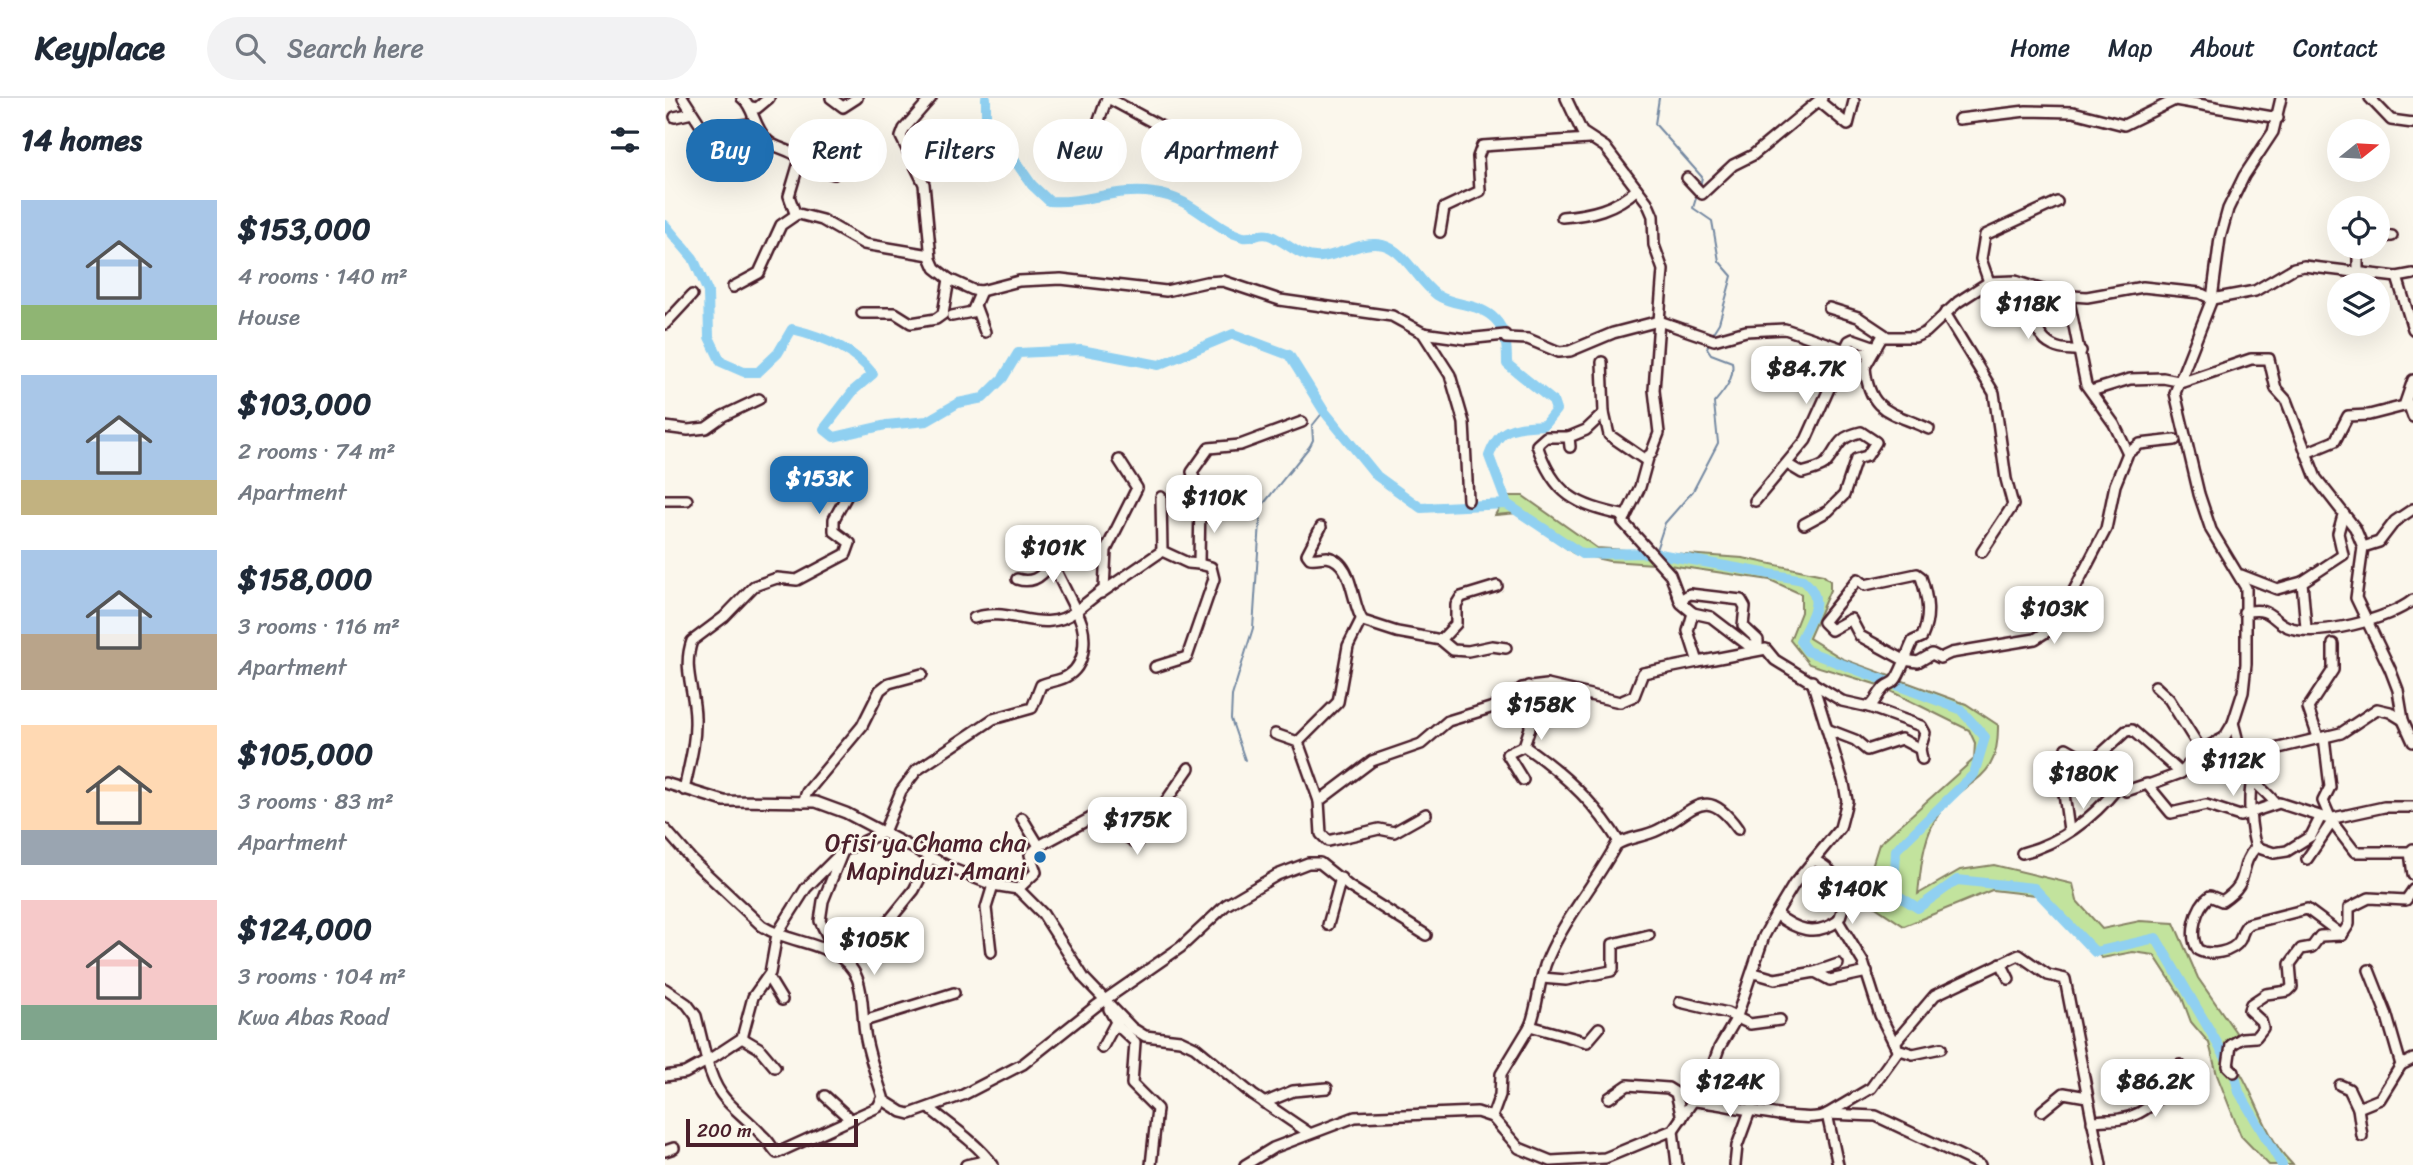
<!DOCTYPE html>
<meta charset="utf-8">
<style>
:root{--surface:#fff;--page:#f2f2f3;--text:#1f2937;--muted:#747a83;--line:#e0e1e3;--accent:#1f6fb2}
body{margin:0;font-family:Sriracha,sans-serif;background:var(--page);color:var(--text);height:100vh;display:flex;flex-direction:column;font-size:26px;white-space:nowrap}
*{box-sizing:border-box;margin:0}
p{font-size:23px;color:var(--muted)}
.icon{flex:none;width:38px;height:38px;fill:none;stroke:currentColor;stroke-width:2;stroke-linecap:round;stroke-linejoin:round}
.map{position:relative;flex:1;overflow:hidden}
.drawer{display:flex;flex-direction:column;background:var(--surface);width:665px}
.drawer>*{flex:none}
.guide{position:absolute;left:21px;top:21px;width:665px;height:63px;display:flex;gap:14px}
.needle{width:46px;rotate:72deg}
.fabs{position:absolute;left:1662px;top:21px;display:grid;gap:14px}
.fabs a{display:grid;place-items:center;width:63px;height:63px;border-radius:50%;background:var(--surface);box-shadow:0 7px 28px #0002;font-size:35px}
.scale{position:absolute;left:21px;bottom:18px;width:172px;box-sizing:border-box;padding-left:7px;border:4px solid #4a1f2b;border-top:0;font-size:19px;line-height:24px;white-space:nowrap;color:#4a1f2b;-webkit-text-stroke:5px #fbf7ec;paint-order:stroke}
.price{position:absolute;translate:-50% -60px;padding:0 16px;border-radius:14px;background:#fff;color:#222;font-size:23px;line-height:46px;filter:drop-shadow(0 2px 4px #0008)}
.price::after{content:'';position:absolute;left:50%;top:42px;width:21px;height:16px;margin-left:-10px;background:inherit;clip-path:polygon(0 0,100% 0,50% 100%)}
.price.active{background:var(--accent);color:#fff}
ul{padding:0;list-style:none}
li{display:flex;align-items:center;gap:21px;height:175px;padding:0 21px}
li span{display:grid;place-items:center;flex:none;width:196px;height:140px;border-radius:0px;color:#555}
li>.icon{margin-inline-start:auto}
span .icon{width:84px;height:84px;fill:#fffc;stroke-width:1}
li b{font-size:30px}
h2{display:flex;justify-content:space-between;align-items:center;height:84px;padding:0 21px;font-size:30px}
.chip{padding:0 24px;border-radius:32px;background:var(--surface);box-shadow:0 7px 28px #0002;font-size:24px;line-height:63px}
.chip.active{background:var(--accent);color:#fff}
header{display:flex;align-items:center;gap:42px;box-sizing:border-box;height:98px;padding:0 35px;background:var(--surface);border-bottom:2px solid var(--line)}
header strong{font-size:33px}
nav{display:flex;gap:38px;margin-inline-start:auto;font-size:24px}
.search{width:490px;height:63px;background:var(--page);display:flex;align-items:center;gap:18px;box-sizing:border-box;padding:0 24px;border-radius:38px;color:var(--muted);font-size:26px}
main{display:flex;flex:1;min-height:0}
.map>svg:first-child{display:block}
.green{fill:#c2e39d;stroke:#868164;stroke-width:2}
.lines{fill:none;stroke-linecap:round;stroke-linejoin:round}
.stream{stroke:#7489a2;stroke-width:2}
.river{stroke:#90d0f1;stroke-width:10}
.minor-casing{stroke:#4a1f2b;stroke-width:14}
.minor{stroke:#fbf7ec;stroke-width:9}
.poi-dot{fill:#1f6fb2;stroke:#fbf7ec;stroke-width:2.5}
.labels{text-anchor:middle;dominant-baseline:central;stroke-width:5;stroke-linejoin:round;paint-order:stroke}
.poi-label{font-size:24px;fill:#4a1f2b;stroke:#fbf7ec;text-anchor:end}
</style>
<header>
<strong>Keyplace</strong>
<div class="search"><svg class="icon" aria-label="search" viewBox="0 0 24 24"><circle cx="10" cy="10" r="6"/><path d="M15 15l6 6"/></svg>Search here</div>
<nav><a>Home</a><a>Map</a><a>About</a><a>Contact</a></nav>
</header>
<main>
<section class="drawer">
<h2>14 homes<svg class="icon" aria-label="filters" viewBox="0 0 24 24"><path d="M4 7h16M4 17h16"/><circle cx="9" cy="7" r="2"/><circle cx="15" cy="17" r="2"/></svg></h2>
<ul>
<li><span style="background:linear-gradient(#a9c7e8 75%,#8fb573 0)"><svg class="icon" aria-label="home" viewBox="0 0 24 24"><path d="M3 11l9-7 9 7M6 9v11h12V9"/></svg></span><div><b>$153,000</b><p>4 rooms · 140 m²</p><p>House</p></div></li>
<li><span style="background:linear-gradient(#a9c7e8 75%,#c2b280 0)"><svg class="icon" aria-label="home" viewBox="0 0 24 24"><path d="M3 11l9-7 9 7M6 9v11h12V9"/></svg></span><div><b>$103,000</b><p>2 rooms · 74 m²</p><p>Apartment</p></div></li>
<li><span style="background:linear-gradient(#a9c7e8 60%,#b9a48a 0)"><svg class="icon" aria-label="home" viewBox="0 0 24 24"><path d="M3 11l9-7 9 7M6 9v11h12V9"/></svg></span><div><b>$158,000</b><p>3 rooms · 116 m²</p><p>Apartment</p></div></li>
<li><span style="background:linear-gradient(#ffd9b3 75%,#9aa5b1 0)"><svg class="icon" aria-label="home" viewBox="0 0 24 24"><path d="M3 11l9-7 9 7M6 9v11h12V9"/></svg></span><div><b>$105,000</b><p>3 rooms · 83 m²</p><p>Apartment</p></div></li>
<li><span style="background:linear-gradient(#f6c9c9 75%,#7fa58c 0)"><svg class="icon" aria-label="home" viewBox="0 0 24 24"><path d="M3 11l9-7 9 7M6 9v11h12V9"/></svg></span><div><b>$124,000</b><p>3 rooms · 104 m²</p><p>Kwa Abas Road</p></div></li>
</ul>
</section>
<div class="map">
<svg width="1748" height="1067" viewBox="0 0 1748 1067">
<rect width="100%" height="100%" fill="#fbf7ec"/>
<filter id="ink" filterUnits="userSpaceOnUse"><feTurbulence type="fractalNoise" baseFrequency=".0143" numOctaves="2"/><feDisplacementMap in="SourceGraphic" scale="14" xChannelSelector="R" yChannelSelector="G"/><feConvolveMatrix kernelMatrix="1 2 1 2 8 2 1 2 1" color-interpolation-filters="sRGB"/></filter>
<g filter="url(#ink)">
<path class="green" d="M841 398H858L932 450 1078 460 1158 477 1165 483V492L1144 540 1178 561 1301 606 1333 627C1334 685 1305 677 1276 713 1258 736 1256 769 1253 796L1295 772 1329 767 1408 786 1412 803 1437 831 1475 823 1509 825 1533 880 1572 936 1568 963C1592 996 1598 1038 1628 1067H1604L1576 1038 1552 977 1544 945 1526 924 1517 900 1489 857 1468 854 1437 860 1408 833 1380 798 1327 792 1239 828 1197 800 1214 746 1309 661 1310 645 1304 632 1213 587 1144 566 1125 542 1136 514V496L1105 482 1004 467 944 463 908 455 853 415 830 417Z"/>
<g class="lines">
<g class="stream">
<polyline points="994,0 990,26 1037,79 1035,89"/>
<polyline points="1032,97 1028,110 1047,123 1054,163 1067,178 1054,225 1047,236"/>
<path d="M990 455 1000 425 1028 393 1053 345 1049 305C1059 293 1070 281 1067 264L1046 256 1042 250 1044 245"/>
<polyline points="580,662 566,621 567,598 588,530 596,409 645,348 648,342 647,328 659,313"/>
</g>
<g class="river">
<path d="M321 0V32L328 47 348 60 367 87 384 103C420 106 452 89 489 95 529 100 546 130 578 139 587 141 595 134 604 137 623 144 634 161 656 159 676 157 698 142 718 147 741 153 753 184 772 197 790 209 813 204 830 221 842 233 842 251 842 266L888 303 891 312 879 327C850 329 835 327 824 358L842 406"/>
<path d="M0 127 28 160 43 194 44 239 56 264 79 274H93L113 255 127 231C157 238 189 251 208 276L189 292 159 331 169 339 221 327 262 323 293 305 318 300 338 280 353 255 416 252 494 267 568 236 624 257 659 313 712 378 756 410 842 406 917 456 989 455 1138 482C1162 502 1146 518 1135 543L1142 553 1295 611 1320 639 1309 676 1231 752 1229 795 1253 810 1292 782 1369 790 1430 854 1491 840 1569 974 1574 994 1617 1067"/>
</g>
<g class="minor-casing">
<g id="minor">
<path d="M18 0 40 34C58 38 72 23 89 27"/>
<path d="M77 0C89 9 88 28 102 42 111 52 126 50 135 61L124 98 130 115 157 122 199 146 265 157"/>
<polyline points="166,0 178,9 192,0"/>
<polyline points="266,0 239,31 236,39 259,86 266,161 270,170 284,181 308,192 316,193 354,183 396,181 501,193 541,184 558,183 615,202 727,218 758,235 785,277 799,325 803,402"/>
<polyline points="443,0 506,34 541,37"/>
<polyline points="1705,0 1726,22 1748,25"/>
<polyline points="1155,4 1183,27 1189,3"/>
<polyline points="86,9 92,10 104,0"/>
<polyline points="10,19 27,15"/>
<polyline points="1294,21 1361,13 1408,14 1459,27 1510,2 1613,20"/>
<polyline points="419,65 442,0"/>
<polyline points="135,66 169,76"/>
<polyline points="1022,80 1037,96 1068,67 1088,57 1157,0"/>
<path d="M897 119C925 117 951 111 972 91"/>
<polyline points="775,134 779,110 815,93 813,59 817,48 924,41"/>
<polyline points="1713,139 1727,138"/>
<polyline points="1693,172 1693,157 1697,149"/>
<polyline points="1732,179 1748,231"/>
<polyline points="1324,184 1316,161 1320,137 1392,104"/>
<polyline points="68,189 94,175 116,127 132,116"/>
<path d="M1371 191C1368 210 1367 238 1388 248 1397 253 1406 251 1416 253"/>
<polyline points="1403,198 1421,287 1449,326 1463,355"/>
<polyline points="311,210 320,234"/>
<polyline points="1164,210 1193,219 1220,237"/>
<polyline points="197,215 230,215 246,225 271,221 278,216 284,181"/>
<polyline points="1280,215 1329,295 1341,381 1348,407 1317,454"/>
<polyline points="287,218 307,214 316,193"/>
<polyline points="0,226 27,197"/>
<polyline points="758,235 801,241 840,237 841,240 863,241 894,254 905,253 948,235 994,223 998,172 989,147 988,118 982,104 940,49 917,34 901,0"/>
<polyline points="1179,253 1184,243 1188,241 1211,249"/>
<polyline points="937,264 939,315 944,337 979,361 986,356 994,335 989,292 994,223 1049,242 1081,233 1120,231 1193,256 1208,254"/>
<path d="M1200 269C1204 317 1229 314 1264 331"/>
<polyline points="1426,293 1465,281 1498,280 1518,284 1586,261 1604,261 1611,291 1621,302 1651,380 1690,430 1698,449 1691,500 1725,571 1733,592 1738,622 1748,644"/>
<polyline points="1743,305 1748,319"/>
<polyline points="0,329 23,332 41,330 58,318 94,301"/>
<path d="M904 339H881L872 347C889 397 910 407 961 418"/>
<polyline points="905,349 904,339 921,332 939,315"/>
<polyline points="1641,355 1670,343 1683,318 1704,317 1739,308 1748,282"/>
<path d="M1122 366 1137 375C1143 373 1154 371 1159 367 1174 352 1169 340 1196 334L1211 344 1202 358 1191 361 1179 397 1163 413 1139 426"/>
<polyline points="496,399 497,453 523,465 534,466 535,399 527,374 544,350 575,347 637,324"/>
<polyline points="0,402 22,402"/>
<polyline points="1090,403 1141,342 1168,282 1179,274 1200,269 1217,239 1250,239 1261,234 1293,204 1324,184 1350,183 1392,197 1422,199 1478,189 1535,195 1547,201 1590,193 1629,170 1639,168 1732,179 1748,176"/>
<path d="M656 429 642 456 645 460C650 461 657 459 662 459 689 463 686 507 698 523L732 534 776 542 788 552 803 553 827 548 841 550"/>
<polyline points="1698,449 1714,444 1730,423 1748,411"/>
<polyline points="1576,477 1612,491 1637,484"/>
<path d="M352 481C379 490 388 459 400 440"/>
<polyline points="436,495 497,453"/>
<polyline points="1015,502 1025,496 1076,502 1080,509 1078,528 1093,542 1093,547 1084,548 1046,519 1028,515"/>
<path d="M1579 514C1608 508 1605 522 1623 529 1652 540 1725 521 1748 502"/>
<path d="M309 520C345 507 377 539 411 513L386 463"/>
<polyline points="1641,530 1637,484 1678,457 1673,435 1678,417"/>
<polyline points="776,542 791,526 791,507 796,499 832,488"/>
<path d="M1033 564 1101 551 1110 562 1177 603 1204 609C1211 604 1212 597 1218 591 1221 586 1228 586 1231 581 1238 570 1242 555 1248 543L1257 539C1266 518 1263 500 1256 479L1252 476 1200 487 1193 481 1158 524 1166 532 1186 521 1195 538 1239 562 1253 564 1267 556 1275 560 1286 555 1370 541 1386 531 1394 521 1441 431 1450 387 1463 355 1475 346 1510 342"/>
<polyline points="490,569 522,559 549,481 546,469 534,466"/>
<polyline points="1490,588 1504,601 1536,652 1559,640 1568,625 1578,594 1581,566 1581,490 1546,432 1534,396 1510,295 1547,201 1555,140 1563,111 1579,78 1608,34 1616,0"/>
<polyline points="1204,609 1256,628 1260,635 1255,651"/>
<path d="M1568 625C1574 643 1575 664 1586 680 1593 689 1603 695 1610 705"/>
<polyline points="1164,632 1190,642 1202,652 1236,641 1255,651 1257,661"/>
<polyline points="610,636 633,644 654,703"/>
<polyline points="1653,639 1643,610 1668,572 1668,546"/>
<polyline points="633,644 673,604 683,548 696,522"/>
<path d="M859 648C897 674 930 704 954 744"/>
<polyline points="1401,650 1417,659 1461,693 1482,686 1506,715 1541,707 1575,718 1614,705 1664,721 1719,709 1748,709"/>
<polyline points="1574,652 1597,654 1676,635 1712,611 1725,614 1738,622"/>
<polyline points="1426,665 1461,633 1467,632 1516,675"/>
<polyline points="858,682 842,656 859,648 865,630 863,588"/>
<path d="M1587 682C1583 701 1585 730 1591 749L1609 755 1622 753 1646 738 1655 720"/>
<polyline points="0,685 59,703 151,704 181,715 290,772 328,787 353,791 378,816 419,880 467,930 480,938 515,942 530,949 588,997 644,1035"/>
<polyline points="1483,687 1516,675 1536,652"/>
<path d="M19 692C24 668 31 645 30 620 30 593 17 570 27 543L59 519 89 488 112 480 132 482 181 456 185 445 169 433V421L185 392"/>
<polyline points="1399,696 1404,732"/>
<polyline points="138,704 142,694 197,628 215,592 224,585 257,576"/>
<polyline points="761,716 729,734 714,731 663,743 656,736 654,703 707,663 756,646 783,623 835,607 857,590 882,587 955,604 969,598 978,575 1033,564 1023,533 1028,515 1016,505 1005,476 958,424 975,389 983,360"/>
<polyline points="1667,724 1690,754 1745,754"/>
<path d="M0 731 27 762 97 828C119 842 145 843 168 855 205 874 194 909 201 941 205 961 212 980 218 999L213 1009 112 1055C107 1050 104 1043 98 1038 70 1007 54 1007 42 963L77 940 88 899 105 875 112 836 141 790 178 753 219 734 236 693 252 672 328 621 367 610 376 587C385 583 396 583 404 577 423 564 422 530 411 513L439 491 441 452 472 390 454 362"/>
<polyline points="374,748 426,720 444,727 472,745 524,670"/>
<path d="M1591 749C1571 771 1588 783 1557 803L1545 798C1531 808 1523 837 1533 852 1544 858 1568 855 1575 842 1578 835 1577 832 1583 826L1642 811 1677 837"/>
<polyline points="1748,751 1745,754 1748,777"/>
<path d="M1357 755C1396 745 1429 719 1454 688"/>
<polyline points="1642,761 1667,724 1658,703 1665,689 1659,639"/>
<polyline points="353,791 371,774 365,757 374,748 357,720"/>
<path d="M1111 816C1131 832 1150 839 1173 823 1186 798 1173 773 1149 762"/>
<polyline points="1173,823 1198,864 1215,917 1232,951 1248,956 1276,950"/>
<polyline points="663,827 676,780"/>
<polyline points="1677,837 1684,826 1684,810 1704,800 1741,802 1748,792"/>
<polyline points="326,854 321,810 328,787"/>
<polyline points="171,855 155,823 158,803 178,753"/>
<polyline points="181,864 215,834 249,792 265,761"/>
<polyline points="1336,865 1344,881"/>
<polyline points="1704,872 1721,915 1736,967"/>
<polyline points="1150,874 1173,866"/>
<polyline points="1089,875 1110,881 1150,874 1165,882 1202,874"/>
<polyline points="103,879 117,902"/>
<polyline points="877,880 901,882 946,873 948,871 948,846 984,837"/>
<polyline points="0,891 22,906 31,918 42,963 20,975 0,978"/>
<polyline points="1015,904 1062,915 1085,926 1115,922"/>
<polyline points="444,911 454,929 470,944 467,986 492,1011 486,1067"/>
<polyline points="199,923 289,895"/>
<path d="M865 928C874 906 873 881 883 860 899 822 931 784 951 747 963 739 979 739 993 732 1029 714 1040 685 1073 731"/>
<polyline points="77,940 94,950 110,969"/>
<polyline points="437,950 451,924"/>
<polyline points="1569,974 1563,968 1566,947 1577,940 1591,939 1598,930 1596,923 1584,912 1586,906 1601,896 1623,893 1627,889 1625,866 1636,851 1647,849 1655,838 1677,837"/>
<polyline points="1675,987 1684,991 1693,1010 1697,1038"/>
<polyline points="160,998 185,1021"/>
<polyline points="944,1000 963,987 1003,990 1011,995 1017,1020"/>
<polyline points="218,1002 237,1014 245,1016 298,997 358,966 431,908 516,849 561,807 612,777 643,765 655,765 685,789 761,837"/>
<path d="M1030 1003C1059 1005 1143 1028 1162 1016L1211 1018 1315 1067"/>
<polyline points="599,1005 628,993 662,990"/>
<path d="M264 1010C286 1028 311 1044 328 1067"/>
<polyline points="1693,1010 1715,1001 1736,967 1748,961"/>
<polyline points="1377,1013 1399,995 1422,999"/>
<polyline points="827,1019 835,997 836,976 865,928 922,944 934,930"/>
<path d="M1427 1024C1436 1021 1445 1023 1455 1021 1483 1017 1505 992 1515 967"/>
<polyline points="1008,1032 1012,1067"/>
<polyline points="0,1053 9,1050"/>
<polyline points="301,1067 324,1062"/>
<polyline points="580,1067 608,1050 690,1019 812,1014 827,1019 854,1050 886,1063 940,1060 1008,1032 1043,981 1054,950 1071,921 1099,838 1111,816 1129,786 1175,730 1182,703 1179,686 1147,583"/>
<polyline points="1070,1067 1072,1048 1086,1010"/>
<polyline points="1173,1067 1162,1016 1206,990 1232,954 1231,943 1270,897 1354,857 1383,877 1400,881 1436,1067"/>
</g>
</g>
<use href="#minor" class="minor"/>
</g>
</g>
<circle class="poi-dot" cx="375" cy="759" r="7"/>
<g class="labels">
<g class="poi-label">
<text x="361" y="745">Ofisi ya Chama cha<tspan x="361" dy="28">Mapinduzi Amani</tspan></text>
</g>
</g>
</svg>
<div class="fabs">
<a><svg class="needle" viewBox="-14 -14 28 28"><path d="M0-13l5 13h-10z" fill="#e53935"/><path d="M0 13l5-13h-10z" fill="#747a83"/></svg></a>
<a><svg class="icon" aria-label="locate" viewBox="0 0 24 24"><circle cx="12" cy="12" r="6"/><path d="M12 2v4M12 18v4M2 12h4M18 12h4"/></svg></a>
<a><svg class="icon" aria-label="layers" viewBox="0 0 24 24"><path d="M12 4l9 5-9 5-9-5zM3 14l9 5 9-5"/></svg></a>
</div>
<div class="scale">200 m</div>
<b class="price" style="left:1363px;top:243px">$118K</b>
<b class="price" style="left:1141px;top:308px">$84.7K</b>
<b class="price active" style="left:154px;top:418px">$153K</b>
<b class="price" style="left:549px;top:437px">$110K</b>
<b class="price" style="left:388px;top:487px">$101K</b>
<b class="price" style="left:1389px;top:548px">$103K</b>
<b class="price" style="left:876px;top:644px">$158K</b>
<b class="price" style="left:1568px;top:700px">$112K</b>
<b class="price" style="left:1418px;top:713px">$180K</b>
<b class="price" style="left:472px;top:759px">$175K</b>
<b class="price" style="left:1187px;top:828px">$140K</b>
<b class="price" style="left:209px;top:879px">$105K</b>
<b class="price" style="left:1065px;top:1021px">$124K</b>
<b class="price" style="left:1490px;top:1021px">$86.2K</b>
<div class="guide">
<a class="chip active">Buy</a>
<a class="chip">Rent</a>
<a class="chip">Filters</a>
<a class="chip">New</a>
<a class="chip">Apartment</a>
</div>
</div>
</main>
